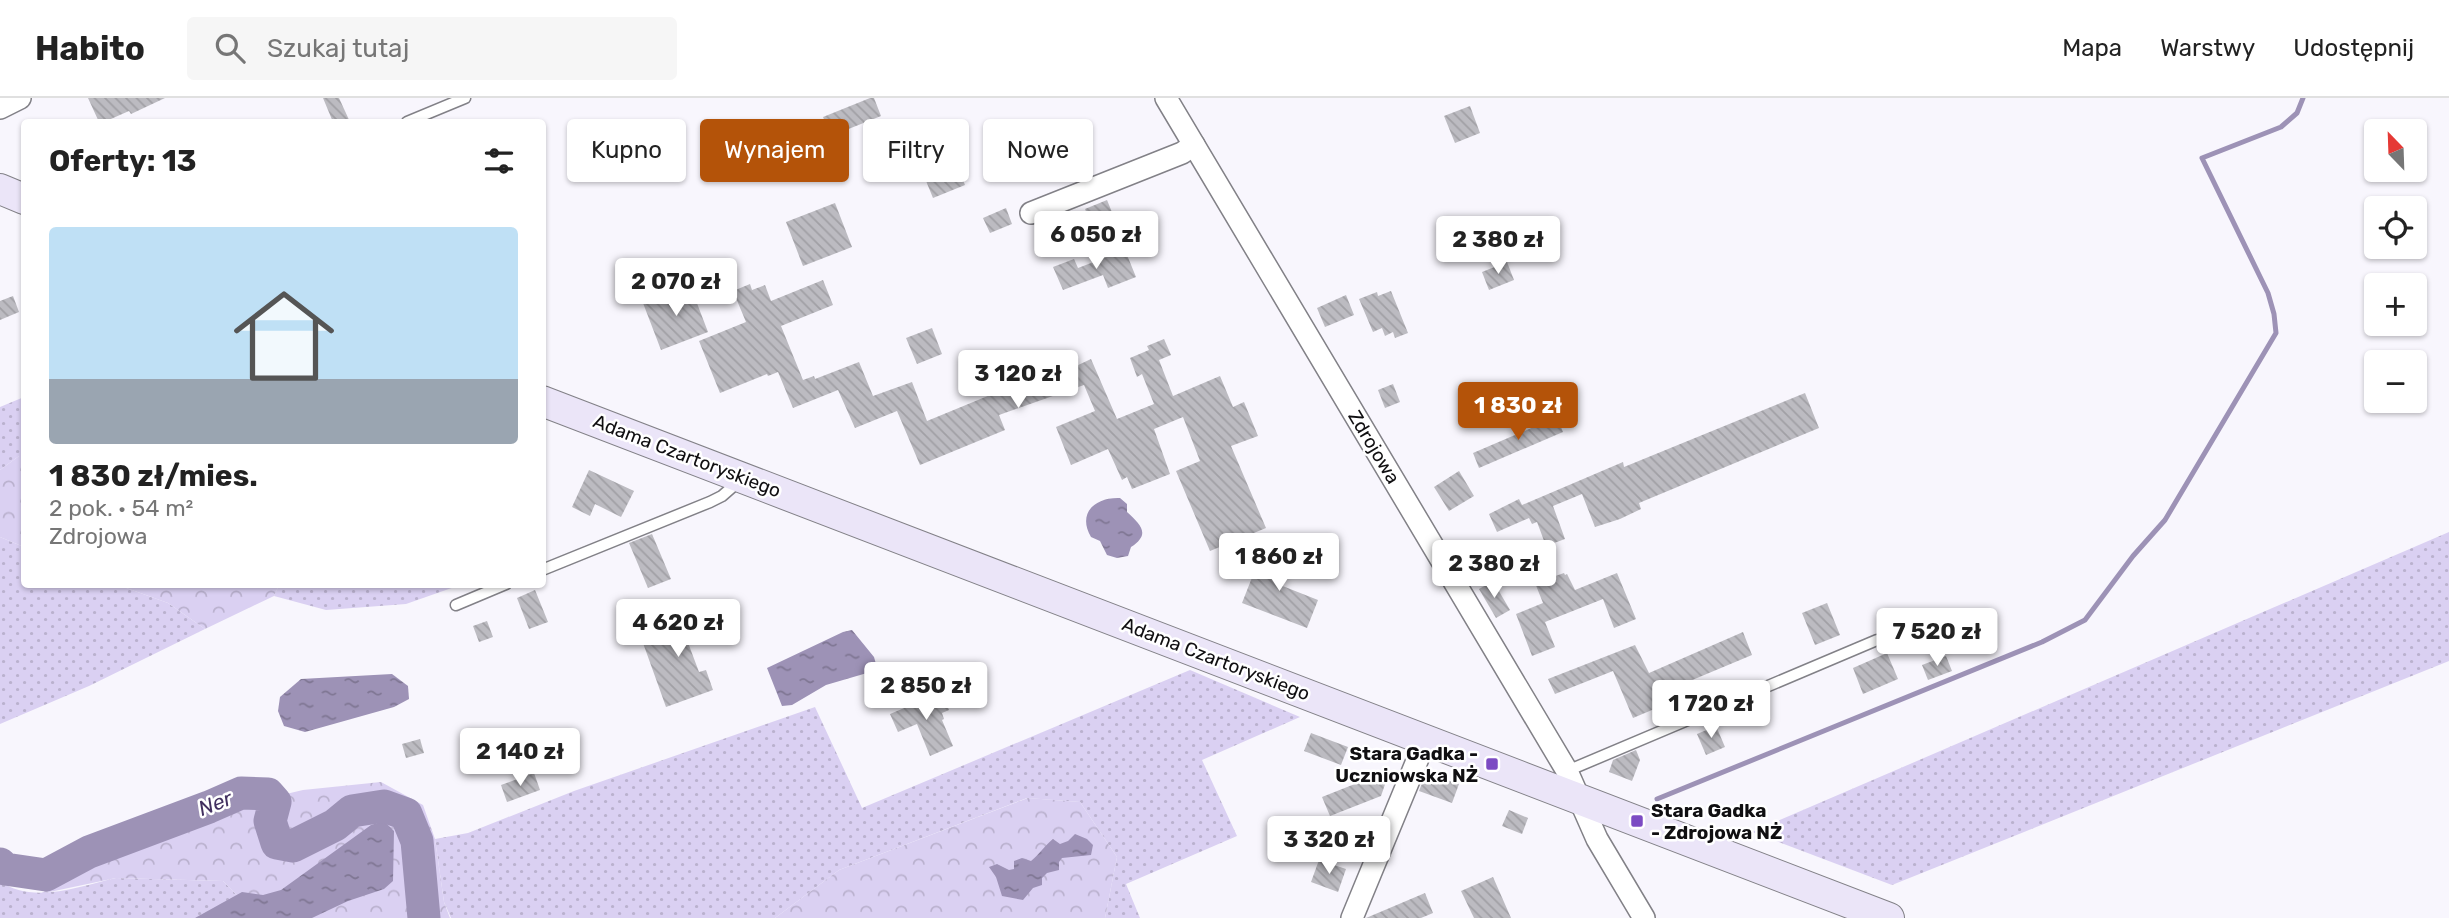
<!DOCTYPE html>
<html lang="pl">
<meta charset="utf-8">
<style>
:root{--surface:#fff;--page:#f6f6f6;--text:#222;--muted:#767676;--line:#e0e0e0;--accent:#b45309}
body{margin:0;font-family:Rubik,sans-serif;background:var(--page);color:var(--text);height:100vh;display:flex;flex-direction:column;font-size:26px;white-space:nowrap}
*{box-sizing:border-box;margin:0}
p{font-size:23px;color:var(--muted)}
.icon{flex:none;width:38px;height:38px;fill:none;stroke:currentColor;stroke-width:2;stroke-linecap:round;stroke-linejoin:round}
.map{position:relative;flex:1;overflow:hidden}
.panel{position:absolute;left:21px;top:21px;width:525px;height:469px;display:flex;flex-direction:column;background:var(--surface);border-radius:7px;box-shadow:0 2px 5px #0004}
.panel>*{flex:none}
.banner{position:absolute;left:567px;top:21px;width:665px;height:63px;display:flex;gap:14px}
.needle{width:46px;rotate:337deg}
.fabs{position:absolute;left:2364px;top:21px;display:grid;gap:14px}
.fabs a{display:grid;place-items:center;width:63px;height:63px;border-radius:7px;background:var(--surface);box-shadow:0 2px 5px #0004;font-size:35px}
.price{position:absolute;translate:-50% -60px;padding:0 16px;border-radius:7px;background:#fff;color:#222;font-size:23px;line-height:46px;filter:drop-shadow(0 2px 4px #0008)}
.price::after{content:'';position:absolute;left:50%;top:42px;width:21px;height:16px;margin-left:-10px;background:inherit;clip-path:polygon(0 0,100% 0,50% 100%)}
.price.on{background:var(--accent);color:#fff}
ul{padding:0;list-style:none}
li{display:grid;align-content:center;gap:14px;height:371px;padding:0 28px}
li+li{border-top:2px solid var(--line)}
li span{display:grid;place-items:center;height:217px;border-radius:7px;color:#555}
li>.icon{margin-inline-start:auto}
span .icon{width:126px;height:126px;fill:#fffc;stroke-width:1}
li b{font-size:30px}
h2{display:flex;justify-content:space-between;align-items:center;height:84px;padding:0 28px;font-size:30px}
.tag{padding:0 24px;border-radius:7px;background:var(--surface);box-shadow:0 2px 5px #0004;font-size:24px;line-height:63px}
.tag.on{background:var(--accent);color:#fff}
header{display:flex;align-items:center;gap:42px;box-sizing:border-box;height:98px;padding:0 35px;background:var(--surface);border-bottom:2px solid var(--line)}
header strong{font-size:33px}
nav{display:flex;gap:38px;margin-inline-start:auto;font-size:24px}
.search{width:490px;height:63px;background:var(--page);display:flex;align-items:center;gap:18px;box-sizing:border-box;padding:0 24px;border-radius:7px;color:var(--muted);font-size:26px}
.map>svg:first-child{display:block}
.grass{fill:url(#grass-dots)}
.forest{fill:url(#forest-crowns)}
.water{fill:url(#water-ripples)}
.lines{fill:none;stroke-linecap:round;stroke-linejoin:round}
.stream{stroke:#9d92b6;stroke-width:5}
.river{stroke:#9d92b6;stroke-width:33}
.building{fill:url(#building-back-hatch)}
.lane-casing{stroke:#828187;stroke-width:13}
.street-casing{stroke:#828187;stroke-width:24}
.secondary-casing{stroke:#828187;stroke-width:32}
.lane{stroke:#fff;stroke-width:10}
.street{stroke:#fff;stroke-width:21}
.secondary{stroke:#ebe5f8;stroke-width:30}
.poi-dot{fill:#7c4bc3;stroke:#fff;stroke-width:2.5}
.labels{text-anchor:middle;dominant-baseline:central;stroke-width:5;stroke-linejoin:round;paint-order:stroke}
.street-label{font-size:19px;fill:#100f11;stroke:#fff}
.poi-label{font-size:19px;font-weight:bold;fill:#100f11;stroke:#fff;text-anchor:end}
.water-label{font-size:21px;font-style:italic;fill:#423060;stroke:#fff}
</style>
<header>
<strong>Habito</strong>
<div class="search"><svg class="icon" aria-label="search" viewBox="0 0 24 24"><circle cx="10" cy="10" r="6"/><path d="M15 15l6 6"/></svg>Szukaj tutaj</div>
<nav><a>Mapa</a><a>Warstwy</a><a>Udostępnij</a></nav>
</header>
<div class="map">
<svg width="2449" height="820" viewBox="0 0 2449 820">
<defs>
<pattern id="grass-dots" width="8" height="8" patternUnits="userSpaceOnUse" patternTransform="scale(1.75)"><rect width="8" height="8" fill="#dad0f2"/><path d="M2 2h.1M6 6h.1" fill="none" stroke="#bab1ce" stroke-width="1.8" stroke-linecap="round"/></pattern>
<pattern id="forest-crowns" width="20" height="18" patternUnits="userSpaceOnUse" patternTransform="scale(1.75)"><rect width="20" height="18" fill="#dad0f2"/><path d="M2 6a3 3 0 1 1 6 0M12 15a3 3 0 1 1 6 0" fill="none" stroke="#bab1ce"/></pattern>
<pattern id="water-ripples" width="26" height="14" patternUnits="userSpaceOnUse" patternTransform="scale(1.75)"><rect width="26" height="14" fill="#9d92b6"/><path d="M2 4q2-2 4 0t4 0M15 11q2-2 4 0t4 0" fill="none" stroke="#7f7693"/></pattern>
<pattern id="building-back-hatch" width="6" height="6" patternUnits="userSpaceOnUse" patternTransform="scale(1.75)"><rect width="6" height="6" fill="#bcbbc1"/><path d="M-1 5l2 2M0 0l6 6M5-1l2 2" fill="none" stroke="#a1a0a5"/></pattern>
</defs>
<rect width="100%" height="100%" fill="#f8f6fd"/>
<g class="grass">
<polygon points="24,299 24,358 19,358 0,372 0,309"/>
<polygon points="2449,434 2449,563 1892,787 1752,734"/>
<polygon points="0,439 24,449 24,486 118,487 168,505 205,531 89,588 0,626"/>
<polygon points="463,486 406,506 326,512 274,498 279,487"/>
<polygon points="1190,572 1300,619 1202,662 1237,738 1126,786 1140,820 1105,820 1117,759 1080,704 1027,700 839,772 775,820 451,820 444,804 435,741 468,735 574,693 815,609 862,710"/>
<path d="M116 780 223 783 259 820H0V783C32 807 80 788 116 780Z"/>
</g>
<g class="forest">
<polygon points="19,358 24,358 24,449 0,439 0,372"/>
<polygon points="118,487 279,486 279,487 274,498 205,531 168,505"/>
<polygon points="381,684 423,707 435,741 444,804 450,820 259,820 223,783 116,780 40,796 101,762 227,710 303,692"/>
<polygon points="1028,700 1080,704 1117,759 1105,820 775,820 839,772"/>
</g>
<g class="water">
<path d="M1120 400 1127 406V414C1141 427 1151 436 1131 449L1128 458 1117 460 1107 457 1100 443 1091 439C1077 415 1095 399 1120 400Z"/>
<polygon points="852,532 874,559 878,573 874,577 867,575 826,587 792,607 782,608 767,570 843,534"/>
<polygon points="392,576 408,588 409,601 394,609 305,634 284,628 278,613 280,599 301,581"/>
<polygon points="384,723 394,733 393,783 384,791 348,803 312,820 195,820 242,794 263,797 281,792 371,727"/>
<path d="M1075 736 1087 741 1093 747 1091 757 1062 760 1059 764V772L1047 775 1042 780V787L1033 790 1023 802 1002 798 996 779 989 769 997 766 1009 772 1014 771V763L1022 760 1031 763C1040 756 1044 748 1053 741L1060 746 1068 743Z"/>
</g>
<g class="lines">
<polyline class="stream" points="1657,701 2042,544 2085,522 2133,458 2165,422 2276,235 2274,216 2268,195 2202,60 2281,29 2297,15 2303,0"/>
<polyline class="river" points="0,766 5,771 46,777 89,754 209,709 241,695 268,696 275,704 270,723 277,745 293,748 335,727 352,713 384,708 406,716 417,743 424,820"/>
</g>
<g class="building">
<polygon points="88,0 165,0 131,16 129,13 104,24 99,24"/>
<polygon points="323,0 339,0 350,24 333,24"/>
<polygon points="870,0 874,0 881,18 831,38 823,19"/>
<polygon points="1470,8 1480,35 1455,45 1444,18"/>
<polygon points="1024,36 1033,56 1017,63 1007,43"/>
<polygon points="1066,42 1078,66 1055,78 1042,55"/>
<polygon points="954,60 965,87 933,100 922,73"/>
<polygon points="1107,102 1116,124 1094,133 1085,111"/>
<polygon points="835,105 852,149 803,168 786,124"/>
<polygon points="1006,110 1012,126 990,135 983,120"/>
<polygon points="1125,152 1136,179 1108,190 1103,177 1063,192 1053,169 1074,161 1078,170"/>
<polygon points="1507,164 1514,182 1489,192 1482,174"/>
<polygon points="823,182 833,207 781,228 803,282 814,278 815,281 859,264 873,298 912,284 927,323 995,295 993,290 1070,258 1074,269 1091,261 1117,321 1154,306 1142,276 1137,279 1130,260 1149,252 1147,248 1164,241 1171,257 1159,262 1173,298 1220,278 1233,309 1244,304 1258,338 1231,348 1266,430 1210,453 1176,373 1200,363 1183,319 1154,331 1170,376 1132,391 1127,379 1122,382 1108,351 1071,367 1056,329 1095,313 1084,287 999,317 1005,332 920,367 897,313 855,330 838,292 793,310 778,274 768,278 767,276 720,295 699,243 746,224 733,193 750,186 752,192 765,187 771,203"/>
<polygon points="690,187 708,234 661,252 643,205"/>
<polygon points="1391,193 1408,235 1395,240 1393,234 1385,238 1382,230 1373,234 1359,201 1377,194 1378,198"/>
<polygon points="1346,197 1354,217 1325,229 1317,210"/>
<polygon points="13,198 19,214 0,222 0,203"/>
<polygon points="932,230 942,256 917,266 906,240"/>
<polygon points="1393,286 1400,304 1385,310 1378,292"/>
<polygon points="1805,295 1819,330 1639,405 1641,411 1620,421 1595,429 1582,396 1553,408 1565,441 1546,448 1537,424 1532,426 1529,420 1497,434 1489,416 1519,401 1522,407 1623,364 1624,369"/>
<polygon points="1557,319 1563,334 1479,370 1473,355"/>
<polygon points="589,372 634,393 621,419 595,406 590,418 572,409"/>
<polygon points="1459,373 1474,398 1449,413 1434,389"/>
<polygon points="652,436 671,481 648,490 629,445"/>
<polygon points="1294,452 1280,487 1318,502 1307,530 1242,505 1253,477 1256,478 1262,464"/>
<polygon points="1564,475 1565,477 1567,476 1575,492 1617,475 1636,521 1614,530 1603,501 1545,524 1555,549 1532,558 1516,516 1543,505 1535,485"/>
<polygon points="1493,483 1510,512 1496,520 1479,491"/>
<polygon points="535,492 548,524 529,531 517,500"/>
<polygon points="1827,505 1840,537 1815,547 1802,515"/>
<polygon points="698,510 707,535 687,542 699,574 706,572 713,592 666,609 643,545 660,539 655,526"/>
<polygon points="487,523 493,539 479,544 473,528"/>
<polygon points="1743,534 1752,557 1666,593 1671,604 1633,620 1613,573 1555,596 1548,581 1635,547 1649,575"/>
<polygon points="1887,555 1898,581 1863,596 1853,570"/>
<polygon points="1946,558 1952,573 1928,582 1922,567"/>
<polygon points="942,594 949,612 942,615 944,621 942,622 953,648 930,658 917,626 898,634 890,616"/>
<polygon points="1716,628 1725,649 1706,657 1697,636"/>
<polygon points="1311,635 1348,649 1341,667 1304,653"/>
<polygon points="420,641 424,655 406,660 402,646"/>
<polygon points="1636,652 1640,662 1632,683 1609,674 1613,662"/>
<polygon points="1390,672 1381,698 1330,718 1322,699"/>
<polygon points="534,675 540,692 507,704 501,687"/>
<polygon points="1426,675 1459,686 1452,705 1419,693"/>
<polygon points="1509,712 1528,720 1522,736 1502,728"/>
<polygon points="1319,762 1346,771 1338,794 1311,784"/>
<polygon points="1493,779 1511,820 1474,820 1461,793"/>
<polygon points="1425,795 1433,815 1421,820 1366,820"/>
</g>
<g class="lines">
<g class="lane-casing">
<g id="lane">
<polyline points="407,24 465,0"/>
<polyline points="542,472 710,404 722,398 738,384"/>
<polyline points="456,507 506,486"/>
<polyline points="1567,673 1877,542"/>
</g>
</g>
<g class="street-casing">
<g id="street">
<polyline points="1166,0 1567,673 1597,741 1644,820"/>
<polyline points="0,10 20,0"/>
<polyline points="1031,115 1182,55 1194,47"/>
<polyline points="1352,820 1426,641"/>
</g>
</g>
<g class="secondary-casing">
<g id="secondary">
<polyline points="0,91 24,101"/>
<polyline points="542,303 1889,820"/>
</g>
</g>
<use href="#lane" class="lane"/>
<use href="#street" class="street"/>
<use href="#secondary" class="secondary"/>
</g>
<g class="poi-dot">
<rect x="1485" y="659" width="14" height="14" rx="3.5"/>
<rect x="1630" y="716" width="14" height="14" rx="3.5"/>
</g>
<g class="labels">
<g class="street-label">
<text transform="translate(1374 349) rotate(59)">Zdrojowa</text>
<text transform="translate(687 358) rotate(21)">Adama Czartoryskiego</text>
<text transform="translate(1216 561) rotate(21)">Adama Czartoryskiego</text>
</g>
<g class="poi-label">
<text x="1478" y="655">Stara Gadka -<tspan x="1478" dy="22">Uczniowska NŻ</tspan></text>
<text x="1651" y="712" text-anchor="start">Stara Gadka<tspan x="1651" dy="22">- Zdrojowa NŻ</tspan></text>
</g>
<g class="water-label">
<text transform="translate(215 705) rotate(-21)">Ner</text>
</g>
</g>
</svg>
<div class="fabs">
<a><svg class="needle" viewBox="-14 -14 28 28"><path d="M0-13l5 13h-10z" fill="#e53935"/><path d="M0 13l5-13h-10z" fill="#767676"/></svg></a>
<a><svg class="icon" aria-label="locate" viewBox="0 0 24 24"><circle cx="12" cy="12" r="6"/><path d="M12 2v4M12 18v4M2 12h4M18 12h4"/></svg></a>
<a>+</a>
<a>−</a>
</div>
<b class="price" style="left:1096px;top:173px">6 050 zł</b>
<b class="price" style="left:1498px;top:178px">2 380 zł</b>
<b class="price" style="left:676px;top:220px">2 070 zł</b>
<b class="price" style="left:1018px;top:312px">3 120 zł</b>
<b class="price on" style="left:1518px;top:344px">1 830 zł</b>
<b class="price" style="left:1279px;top:495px">1 860 zł</b>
<b class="price" style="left:1494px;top:502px">2 380 zł</b>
<b class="price" style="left:678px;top:561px">4 620 zł</b>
<b class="price" style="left:1937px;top:570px">7 520 zł</b>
<b class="price" style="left:926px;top:624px">2 850 zł</b>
<b class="price" style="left:1711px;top:642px">1 720 zł</b>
<b class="price" style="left:520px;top:690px">2 140 zł</b>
<b class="price" style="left:1329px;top:778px">3 320 zł</b>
<div class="banner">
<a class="tag">Kupno</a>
<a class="tag on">Wynajem</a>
<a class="tag">Filtry</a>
<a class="tag">Nowe</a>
</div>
<section class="panel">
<h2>Oferty: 13<svg class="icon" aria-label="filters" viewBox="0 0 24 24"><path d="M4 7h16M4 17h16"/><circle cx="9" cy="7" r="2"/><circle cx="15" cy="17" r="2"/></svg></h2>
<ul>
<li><span style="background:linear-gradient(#bfe0f5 70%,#9aa5b1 0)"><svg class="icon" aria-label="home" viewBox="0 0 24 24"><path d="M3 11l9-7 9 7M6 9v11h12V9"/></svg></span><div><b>1 830 zł/mies.</b><p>2 pok. · 54 m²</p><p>Zdrojowa</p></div></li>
</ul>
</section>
</div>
